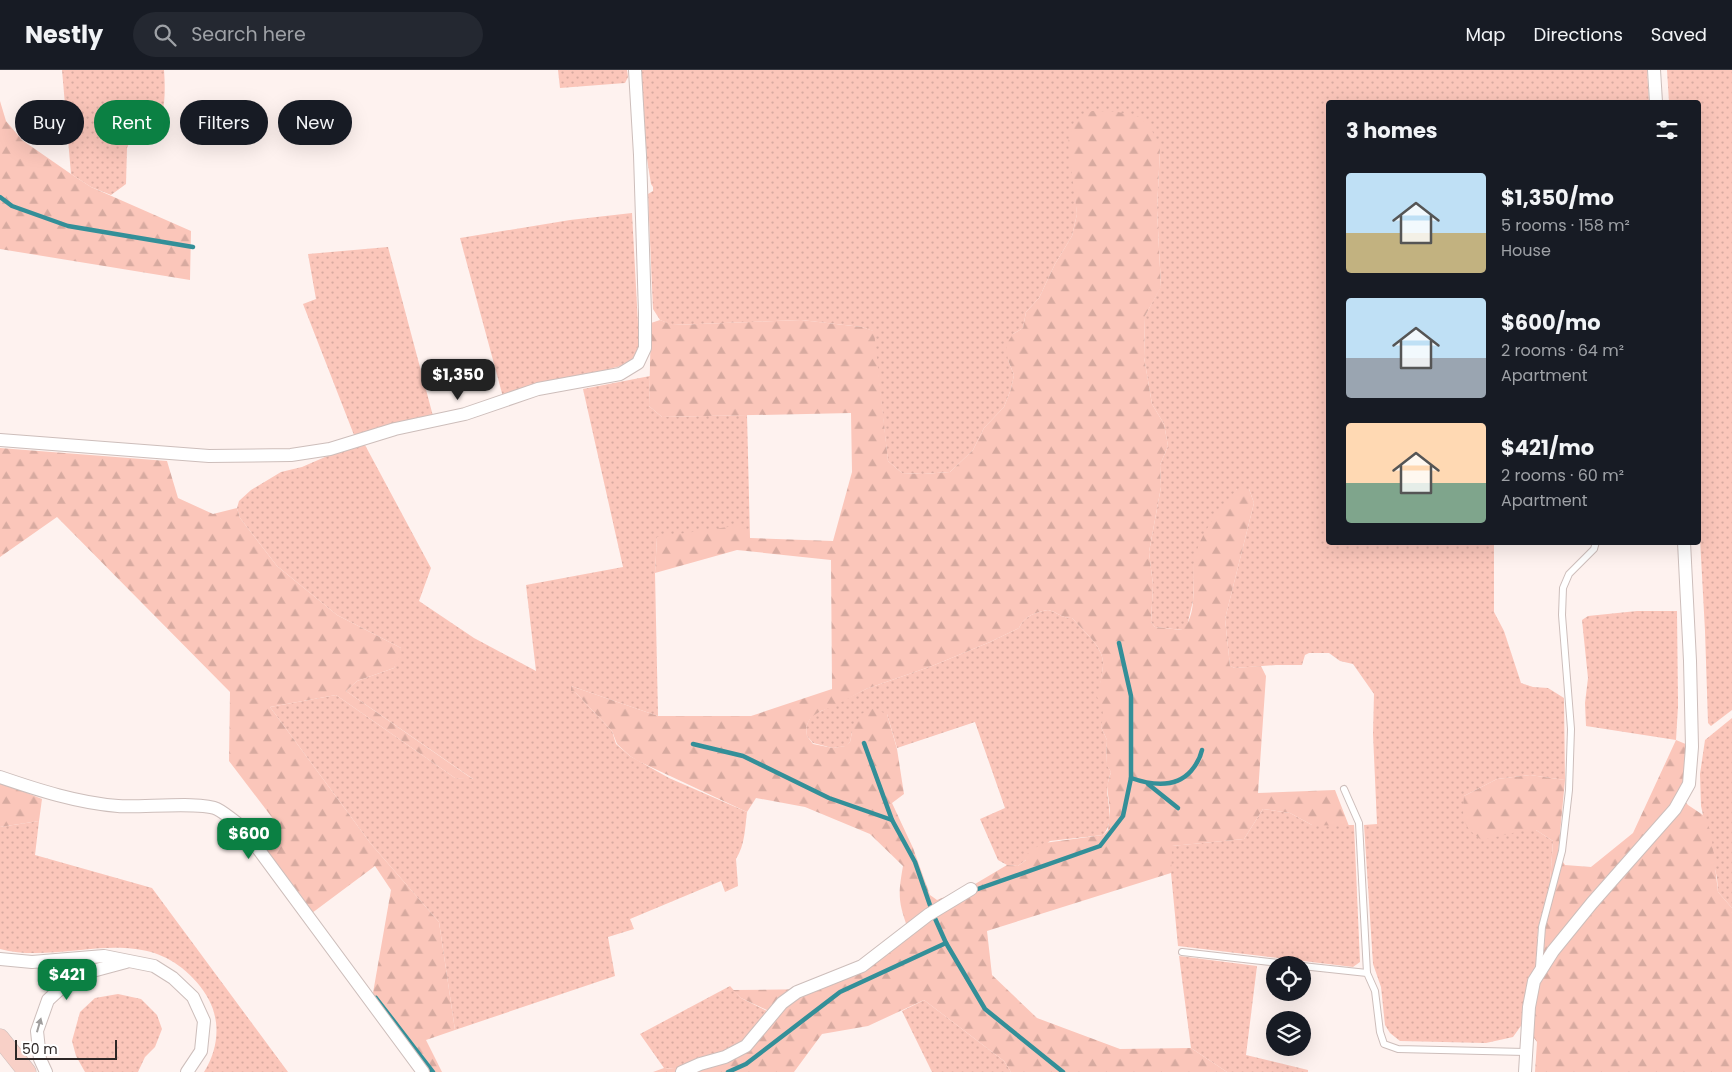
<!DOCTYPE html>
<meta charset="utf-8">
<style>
:root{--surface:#171b24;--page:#242831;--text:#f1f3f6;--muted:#9ea1a6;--line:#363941;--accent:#0b8043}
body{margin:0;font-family:Poppins,sans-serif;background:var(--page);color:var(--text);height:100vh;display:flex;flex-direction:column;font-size:19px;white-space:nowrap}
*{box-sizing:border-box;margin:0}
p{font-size:16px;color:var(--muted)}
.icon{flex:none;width:28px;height:28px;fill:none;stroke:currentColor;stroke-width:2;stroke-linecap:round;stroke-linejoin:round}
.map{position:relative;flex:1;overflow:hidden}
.side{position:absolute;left:1326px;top:30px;width:375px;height:445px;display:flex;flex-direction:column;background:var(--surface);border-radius:5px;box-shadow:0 5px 20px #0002}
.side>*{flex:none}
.top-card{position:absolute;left:15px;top:30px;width:475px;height:45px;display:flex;gap:10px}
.controls{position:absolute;left:1266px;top:886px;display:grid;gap:10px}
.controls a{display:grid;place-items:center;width:45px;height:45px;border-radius:50%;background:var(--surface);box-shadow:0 5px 20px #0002;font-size:25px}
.scale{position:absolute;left:15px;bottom:12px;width:102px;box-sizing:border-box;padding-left:5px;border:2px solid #2d2726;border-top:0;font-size:14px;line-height:18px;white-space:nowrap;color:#2d2726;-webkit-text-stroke:4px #fff;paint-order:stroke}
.price{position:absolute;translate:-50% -42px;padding:0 11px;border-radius:10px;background:var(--accent);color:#fff;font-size:16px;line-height:32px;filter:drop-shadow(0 1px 2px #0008)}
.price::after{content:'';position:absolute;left:50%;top:30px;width:15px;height:11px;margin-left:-8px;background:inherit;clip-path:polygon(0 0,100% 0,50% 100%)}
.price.on{background:#222;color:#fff}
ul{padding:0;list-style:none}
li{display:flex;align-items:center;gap:15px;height:125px;padding:0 20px}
li span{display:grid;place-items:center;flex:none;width:140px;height:100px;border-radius:5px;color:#555}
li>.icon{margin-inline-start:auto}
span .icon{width:60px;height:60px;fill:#fffc;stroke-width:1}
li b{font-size:21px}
h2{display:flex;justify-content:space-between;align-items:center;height:60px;padding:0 20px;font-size:21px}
.chip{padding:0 18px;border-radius:22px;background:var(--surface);box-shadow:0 5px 20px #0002;font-size:18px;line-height:45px}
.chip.on{background:var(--accent);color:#fff}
header{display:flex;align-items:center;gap:30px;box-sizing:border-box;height:70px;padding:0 25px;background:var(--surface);border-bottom:1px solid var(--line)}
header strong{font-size:24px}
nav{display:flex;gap:28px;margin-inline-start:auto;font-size:18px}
.search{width:350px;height:45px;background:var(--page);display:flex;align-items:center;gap:12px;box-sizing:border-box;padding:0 18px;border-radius:28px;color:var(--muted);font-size:19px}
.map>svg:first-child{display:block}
.grass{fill:url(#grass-dots)}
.forest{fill:url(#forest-firs);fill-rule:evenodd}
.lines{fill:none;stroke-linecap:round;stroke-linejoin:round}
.stream{stroke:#338f98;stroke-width:4.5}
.lane-casing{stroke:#cdbebb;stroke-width:8}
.street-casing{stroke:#cdbebb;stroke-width:14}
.secondary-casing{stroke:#cdbebb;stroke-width:19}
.lane{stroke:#fff;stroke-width:6}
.street{stroke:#fff;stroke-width:12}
.secondary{stroke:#f8d0c7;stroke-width:18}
.oneway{fill:#a09e9d}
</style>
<header>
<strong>Nestly</strong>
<div class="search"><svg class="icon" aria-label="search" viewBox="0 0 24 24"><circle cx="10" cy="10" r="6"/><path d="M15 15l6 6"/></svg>Search here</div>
<nav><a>Map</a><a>Directions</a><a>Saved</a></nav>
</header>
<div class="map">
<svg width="1732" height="1002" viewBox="0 0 1732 1002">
<defs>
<pattern id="grass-dots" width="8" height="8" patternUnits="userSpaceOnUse" patternTransform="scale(1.25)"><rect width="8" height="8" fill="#fbc6ba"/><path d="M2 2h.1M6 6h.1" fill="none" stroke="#d7aaa0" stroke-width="1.8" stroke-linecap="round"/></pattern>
<pattern id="forest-firs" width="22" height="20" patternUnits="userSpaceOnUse" patternTransform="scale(1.25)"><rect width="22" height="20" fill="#fbc6ba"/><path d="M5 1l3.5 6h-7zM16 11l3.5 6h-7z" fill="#d7aaa0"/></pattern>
</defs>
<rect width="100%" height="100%" fill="#fef2ef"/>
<g class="grass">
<path d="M62 0H164C165 13 167 50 154 57 148 61 139 62 132 66L127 78 126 114 111 125 91 117 71 104Z"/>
<polygon points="558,0 627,0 628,7 625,13 560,18"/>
<polygon points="640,0 1647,0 1649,32 1329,32 1329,472 1494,473 1494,542 1504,561 1521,613 1533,617 1548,618 1564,628 1565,710 1530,705 1497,709 1464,726 1526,760 1536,760 1553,771 1550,813 1538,858 1536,899 1523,953 1513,967 1486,973 1400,971 1390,963 1385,955 1381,917 1373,894 1364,755 1377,754 1373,664 1374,624 1353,594 1340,591 1329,583 1309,583 1305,585 1302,595 1276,595 1235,598 1230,596 1225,549 1254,433 1249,419 1237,419 1194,493 1193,531 1187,556 1183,560 1155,557 1151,552 1153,515 1149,482 1161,417 1160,395 1168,376 1164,354 1152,334 1144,287 1145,246 1161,216 1157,140 1160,79 1075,123 1077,144 1072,166 1055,194 1039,228 1026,242 1023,258 1013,264 1008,290 1014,305 1011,319 1004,337 984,358 973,380 950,402 923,404 902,403 888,391 873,261 862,257 801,250 672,255 660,250 653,239 648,124 653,121 653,117 651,114 647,89"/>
<polygon points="1667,0 1732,0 1732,640 1711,656 1708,653 1705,561 1699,450 1699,32 1669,32"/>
<polygon points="632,143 639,272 638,284 628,294 503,327 460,168 570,150"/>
<polygon points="388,177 433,346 354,365 303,234 316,229 308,184"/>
<path d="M650 306 649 336 662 347 747 345 750 468 657 467 655 503 658 646 571 616V620L576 623 612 661 616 674 630 686 669 708 747 742C745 758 745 775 736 789L738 816 725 822 721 811 630 849 634 859 608 867 615 906 455 960 439 852 371 774 270 637 336 625 455 708 473 709 346 621 357 611 394 598 401 578 337 545 277 496 240 448 237 438 239 431 251 420 281 402 302 397 325 387 365 375 431 498 419 531 474 568 536 601 526 515 623 497 583 319Z"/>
<path d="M1048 540C1058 542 1060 548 1072 548 1083 561 1105 577 1103 596 1102 606 1100 613 1100 623 1101 630 1104 640 1104 646 1104 649 1102 654 1101 657L1107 670 1106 693 1111 702C1109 707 1108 713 1107 718 1107 733 1115 752 1103 765L1050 771 1018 796 1007 795 998 790 980 749 1005 738 975 652 897 678 887 644 852 662 850 672 846 676 833 678 813 673 807 666 806 657 811 646 866 619 932 596 990 572 1019 558C1024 546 1036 542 1048 540Z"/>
<polygon points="1637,541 1677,541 1678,636 1676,670 1586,656 1585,633 1588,608 1582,550 1588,546"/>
<polygon points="1732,648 1732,838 1718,822 1717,808 1701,736 1700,704 1705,670"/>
<polygon points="1263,739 1290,743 1312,755 1354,755 1360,892 1353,897 1178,876 1171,803 1171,776 1244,769"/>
<path d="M39 751 35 785 152 818 288 1002H204C218 980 221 953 209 930 202 917 193 907 182 898 129 856 60 895 0 879V757Z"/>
<polygon points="1179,886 1257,896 1246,985 1308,1000 1308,1002 1227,1002 1191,978"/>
<polygon points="730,916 741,928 769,942 746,981 685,1000 664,998 640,964"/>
<polygon points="118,924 141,929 157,945 162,959 155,977 145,987 138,1002 85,1002 76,986 72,971 80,942 95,928"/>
<polygon points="924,930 1004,991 1011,1002 932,1002 902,941"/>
</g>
<g class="forest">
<polygon points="0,31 6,51 22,70 71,104 91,117 191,161 190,210 0,179"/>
<path d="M1092 41 1118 42 1139 47 1151 58 1160 79 1157 140 1161 217 1145 246 1144 287 1152 334 1164 354 1168 376 1160 395 1161 417 1149 482 1153 515 1151 552 1155 557 1182 560C1199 544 1191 512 1194 492 1199 463 1219 441 1237 419H1249L1254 433 1225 549 1230 596 1235 598 1261 596 1266 606 1258 723 1335 720 1349 756 1312 755 1290 743 1263 739 1244 769 1172 776 1171 803 987 861 992 905 1037 948 1120 979 1191 978 1227 1002H1011L1004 991 924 930 868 956 822 964 794 1002H653L664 998 685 1000 728 991 769 941 741 928 733 920 819 919 908 859C898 831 898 825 903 796L870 764 805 737 756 728 747 742 638 691 630 686 617 674 612 661 576 623 571 621V616L658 646H751L832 619 831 490 737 480 655 503 657 467 742 455 750 468 833 471 852 402 851 343 662 347 649 336 651 253 660 250 673 255 801 250 862 257 874 261 888 391 902 403 923 404 950 402 973 380 984 358 1004 337 1011 319 1014 305 1008 290 1006 275 1013 264 1023 258 1026 242 1039 228 1055 194 1072 166 1077 144 1068 72 1074 52ZM1048 540C1058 542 1060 548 1072 548 1083 561 1105 577 1103 596 1102 606 1099 617 1097 627 1104 637 1104 646 1101 657L1107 670 1106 694 1111 702 1107 716 1110 741 1108 760 1103 765 1044 773 1033 779 1026 785V790L1018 796 1007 795 970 817 937 830 930 825 913 778 892 733 904 724 897 679 887 644 871 638 860 645 852 662 850 672 845 676 833 678 813 674 807 666 806 657 811 647 821 641 832 637 866 619 932 596 990 572 1019 558C1024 546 1036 542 1048 540Z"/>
<polygon points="0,378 167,391 178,428 213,444 237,438 240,448 277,496 337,545 401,578 400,586 394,598 357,611 346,621 474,710 455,708 336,625 270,637 371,774 439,852 455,960 426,970 442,1002 426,1002 373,923 391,820 375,796 312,843 259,769 277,754 229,691 230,622 57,447 0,487"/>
<path d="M1676 670 1688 675 1686 705 1680 726 1688 735 1703 745 1711 762 1718 822 1732 838V1002H1535L1537 972 1523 953 1536 899 1538 858 1550 813 1553 771 1536 760H1526L1482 770C1462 756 1462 749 1464 726L1497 709 1530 705 1565 710 1558 784 1565 795 1591 797 1633 763Z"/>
<polygon points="0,712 42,729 39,751 0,757"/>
</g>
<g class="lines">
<g class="stream">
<polyline points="0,127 12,136 68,156 193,177"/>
<polyline points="864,673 892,750"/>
<polyline points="693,674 743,686 829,728 892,750 915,792 932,841"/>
<path d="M1131 708C1151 715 1175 719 1191 701 1197 694 1200 689 1202 680"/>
<polyline points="1148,714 1178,738"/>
<polyline points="972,821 1100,776 1123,746 1131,708 1131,626 1119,573"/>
<polyline points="946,873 985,939 1063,1002"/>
<polyline points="376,928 433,1002"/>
<polyline points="728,1002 746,994 840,922 946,873 933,844"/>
</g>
<g class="lane-casing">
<g id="lane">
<polyline points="1344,719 1359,753 1367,903"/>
<polyline points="1182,882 1296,895"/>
<polyline points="1302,896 1367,903 1375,921 1380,962 1384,974 1398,979 1525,982"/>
<polyline points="1539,897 1542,857 1562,781 1569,720 1571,659 1562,545 1563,518 1569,504 1594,479 1596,472"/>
</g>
</g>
<g class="street-casing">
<g id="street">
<polyline points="1654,0 1656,32"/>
<polyline points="0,370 209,386 291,385 330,379 395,359 465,344 538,319 620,304 638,293 645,278 645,243 640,85 635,0"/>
<path d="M0 707C38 720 78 733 118 736 139 738 202 731 217 739 225 743 234 751 242 757L423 1002"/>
<polyline points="0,889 32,892 104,886 154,896 173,908 193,927 204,951 201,981 187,1002"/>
<polyline points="46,1002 40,989 37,961 48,930 74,906 126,892"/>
<polyline points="682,1002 700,994 725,987 746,976 782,933 797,922 862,896 928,845 971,819"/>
<polyline points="1525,1002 1529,937 1534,911 1553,881 1592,833 1675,739 1689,714 1692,677 1690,591 1684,472"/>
</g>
</g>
<g class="secondary-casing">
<polyline id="secondary" points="0,968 27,1002"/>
</g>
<use href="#lane" class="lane"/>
<use href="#street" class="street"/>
<use href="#secondary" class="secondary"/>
</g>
<defs><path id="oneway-solid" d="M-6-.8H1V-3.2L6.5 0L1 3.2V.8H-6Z" transform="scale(1.25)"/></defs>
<use class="oneway" href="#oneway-solid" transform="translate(39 955) rotate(-74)"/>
</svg>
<div class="controls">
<a><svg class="icon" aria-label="locate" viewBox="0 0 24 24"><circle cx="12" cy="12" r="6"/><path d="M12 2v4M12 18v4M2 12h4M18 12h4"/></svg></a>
<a><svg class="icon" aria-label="layers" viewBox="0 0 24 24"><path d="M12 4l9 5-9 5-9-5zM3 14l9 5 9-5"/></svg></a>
</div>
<div class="scale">50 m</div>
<b class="price on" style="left:458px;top:331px">$1,350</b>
<b class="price" style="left:249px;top:790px">$600</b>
<b class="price" style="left:67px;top:931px">$421</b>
<div class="top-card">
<a class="chip">Buy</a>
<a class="chip on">Rent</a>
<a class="chip">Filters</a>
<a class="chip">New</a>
</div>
<section class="side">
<h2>3 homes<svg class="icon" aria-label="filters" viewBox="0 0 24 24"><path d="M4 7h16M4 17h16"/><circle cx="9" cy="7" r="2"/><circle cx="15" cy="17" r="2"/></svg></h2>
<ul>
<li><span style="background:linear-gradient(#bfe0f5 60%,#c2b280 0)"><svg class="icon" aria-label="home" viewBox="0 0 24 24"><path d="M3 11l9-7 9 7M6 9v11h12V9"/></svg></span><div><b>$1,350/mo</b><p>5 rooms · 158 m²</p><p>House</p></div></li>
<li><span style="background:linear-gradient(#bfe0f5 60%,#9aa5b1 0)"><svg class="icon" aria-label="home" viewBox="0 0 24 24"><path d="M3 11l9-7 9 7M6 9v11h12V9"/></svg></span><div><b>$600/mo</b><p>2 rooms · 64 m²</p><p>Apartment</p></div></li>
<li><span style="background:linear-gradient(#ffd9b3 60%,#7fa58c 0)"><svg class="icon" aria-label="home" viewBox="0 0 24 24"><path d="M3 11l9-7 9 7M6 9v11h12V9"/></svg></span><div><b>$421/mo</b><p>2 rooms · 60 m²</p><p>Apartment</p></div></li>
</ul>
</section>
</div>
